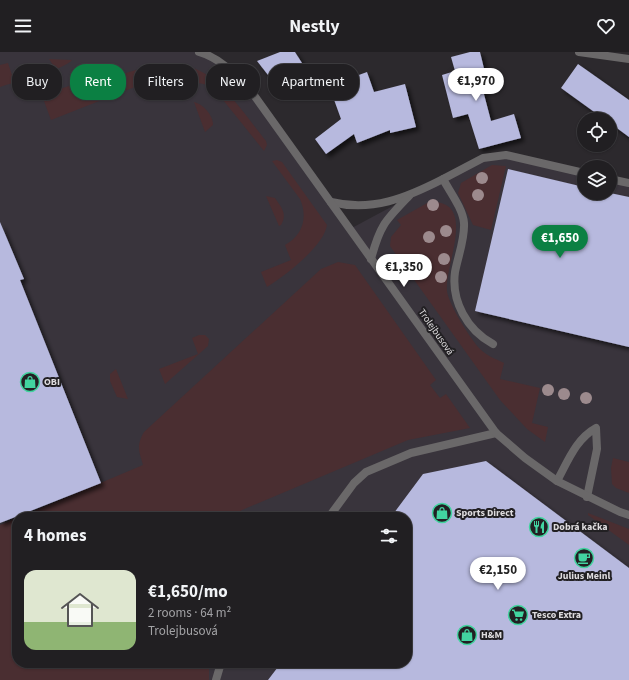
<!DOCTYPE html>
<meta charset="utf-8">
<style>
:root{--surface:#211f22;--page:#2d2c2f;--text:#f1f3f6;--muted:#a2a2a5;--line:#3e3d40;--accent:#0b8043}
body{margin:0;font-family:"Source Sans 3",sans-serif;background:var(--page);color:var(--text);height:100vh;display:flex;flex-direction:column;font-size:15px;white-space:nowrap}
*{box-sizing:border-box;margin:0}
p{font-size:13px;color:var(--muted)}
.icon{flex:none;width:22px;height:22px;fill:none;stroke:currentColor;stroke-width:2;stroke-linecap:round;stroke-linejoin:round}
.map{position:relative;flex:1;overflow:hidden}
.sheet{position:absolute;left:12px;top:460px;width:400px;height:156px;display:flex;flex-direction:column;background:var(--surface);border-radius:16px;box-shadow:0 1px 3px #0004,0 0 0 1px var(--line)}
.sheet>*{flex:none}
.banner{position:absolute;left:12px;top:12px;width:400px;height:36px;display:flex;gap:8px}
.tools{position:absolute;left:577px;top:60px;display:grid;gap:8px}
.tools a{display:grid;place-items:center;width:40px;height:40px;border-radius:50%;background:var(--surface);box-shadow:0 1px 3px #0004,0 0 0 1px var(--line);font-size:20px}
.price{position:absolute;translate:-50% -34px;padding:0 9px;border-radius:14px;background:#fff;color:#222;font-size:13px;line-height:26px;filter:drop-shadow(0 1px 2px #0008)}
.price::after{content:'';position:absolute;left:50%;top:24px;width:12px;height:9px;margin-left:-6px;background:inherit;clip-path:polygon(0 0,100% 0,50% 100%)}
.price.selected{background:var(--accent);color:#fff}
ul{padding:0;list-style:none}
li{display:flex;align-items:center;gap:12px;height:100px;padding:0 12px}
li span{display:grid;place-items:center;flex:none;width:112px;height:80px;border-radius:12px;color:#555}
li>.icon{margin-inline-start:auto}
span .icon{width:48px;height:48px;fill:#fffc;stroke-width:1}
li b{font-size:17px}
h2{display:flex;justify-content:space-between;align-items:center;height:48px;padding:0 12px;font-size:17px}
.tag{padding:0 14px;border-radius:16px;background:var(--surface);box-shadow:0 1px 3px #0004,0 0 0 1px var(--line);font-size:14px;line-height:36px}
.tag.selected{background:var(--accent);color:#fff}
header{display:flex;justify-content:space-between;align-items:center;height:52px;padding:0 12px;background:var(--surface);font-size:18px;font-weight:700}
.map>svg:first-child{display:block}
.built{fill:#39343c}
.green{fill:#4a2e31}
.building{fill:#b7b9de;filter:url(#shadow)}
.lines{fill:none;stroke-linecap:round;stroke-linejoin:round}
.service{stroke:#6a6869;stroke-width:8}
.minor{stroke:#6a6869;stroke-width:8}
.tree{fill:#9c8a8d}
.labels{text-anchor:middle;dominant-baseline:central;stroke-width:4;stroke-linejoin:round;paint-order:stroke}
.street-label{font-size:10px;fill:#dedcde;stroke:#222023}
.poi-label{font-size:10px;font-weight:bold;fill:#dedcde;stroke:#222023;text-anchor:start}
</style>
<header><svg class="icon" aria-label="menu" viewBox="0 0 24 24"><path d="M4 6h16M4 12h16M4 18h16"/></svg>Nestly<svg class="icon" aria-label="heart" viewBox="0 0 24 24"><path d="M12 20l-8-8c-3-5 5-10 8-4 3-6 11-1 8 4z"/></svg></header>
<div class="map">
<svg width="629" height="628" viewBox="0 0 629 628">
<defs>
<filter id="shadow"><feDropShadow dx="3.5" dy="3.5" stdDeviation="2" flood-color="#0009"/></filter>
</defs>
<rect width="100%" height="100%" fill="#2c292d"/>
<polygon class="built" points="0,0 199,0 237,22 350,177 443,127 496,103 584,121 584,141 610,141 610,127 629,131 629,628 135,628 118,611 407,611 407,465 17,465 17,532 0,543"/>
<g class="green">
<path d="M49 7 72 8C64 18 14 30 0 35V13L8 11 13 26 53 13Z"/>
<path d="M155 12C168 13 185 12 198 18 224 29 248 67 266 89L267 93 264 99 215 38C203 29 192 29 179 34L173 20 51 68 44 49 47 42 51 40 105 22 107 27Z"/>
<path d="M194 50C203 52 213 63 213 73L205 80Z"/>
<path d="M277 108 282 110 327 173C324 194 285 224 267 235L261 220 291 208 285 193C303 183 308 165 300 147L272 109Z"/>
<polygon points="492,113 506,114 491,178 473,173 458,141 461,131"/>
<path d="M266 144 275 146C281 155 288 162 281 173L279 174Z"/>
<path d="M429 150C479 147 444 213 447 239 448 251 471 288 480 297 487 304 496 307 504 311L500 327 540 336 532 371 548 375 545 390 527 377 500 348 390 194 391 185 401 173 397 168Z"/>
<path d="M338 210 355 213 436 328 430 333 440 346 446 342 470 376 408 388 242 458 233 465H20L143 413C139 399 136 394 144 380L321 217Z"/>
<polygon points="199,283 205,283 209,287 208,294 165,332 159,317 198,302 192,286"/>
<polygon points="116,317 128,347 117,345 110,329 110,322"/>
<polygon points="613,406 629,410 629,441 616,436 612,432 611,416"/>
<polygon points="588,461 629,477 629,493 588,463"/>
<polygon points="17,466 17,611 209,611 209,628 0,628 0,473"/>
</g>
<g class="building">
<polygon points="280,0 295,0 307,19 279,37 257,9"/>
<polygon points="470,0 480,0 486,25 480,27 491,69 514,62 521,86 479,97 468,62 453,66 442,23 455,19 451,5"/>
<polygon points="578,12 629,48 629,85 610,71 610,67 604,67 561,36"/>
<polygon points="367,20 374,40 405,32 416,75 390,81 390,78 357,91 354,82 326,102 315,87 341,67 328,31 355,21 356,24"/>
<polygon points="508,117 584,135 584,141 610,141 629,145 629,295 475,259"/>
<polygon points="0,170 24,227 20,228 101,431 0,471"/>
<polygon points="486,409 629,516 629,628 268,628 281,611 407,611 407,465 391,465 423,422"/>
</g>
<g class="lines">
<g class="service">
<polyline points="610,127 629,131"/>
<path d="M331 150C372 160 406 146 443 127"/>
<path d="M371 207C380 173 385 169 409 144"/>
<path d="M493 292C467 278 451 249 455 220 458 204 465 187 464 171 463 157 450 140 443 127L483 106 506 103 584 121"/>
<path d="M557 429C568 409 576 387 596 376L597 397 587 445"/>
<polyline points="329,465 354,431 366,420 411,401 496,381"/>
<polyline points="216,628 221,611"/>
</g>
<g class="minor">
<path d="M199 0C220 6 237 23 251 39L496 381 525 406 557 429 620 460 629 463"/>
<polyline points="579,0 629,7"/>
</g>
</g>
<g class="tree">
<circle cx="482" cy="126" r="6"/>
<circle cx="478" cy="143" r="6"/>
<circle cx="433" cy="153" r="6"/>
<circle cx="446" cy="179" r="6"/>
<circle cx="429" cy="185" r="6"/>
<circle cx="444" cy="207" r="6"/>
<circle cx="441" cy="225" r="6"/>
<circle cx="548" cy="338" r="6"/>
<circle cx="564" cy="342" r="6"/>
<circle cx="586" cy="346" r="6"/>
</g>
<defs>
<g id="shop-ring" transform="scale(1)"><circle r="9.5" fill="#222023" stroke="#42d4a0" stroke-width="1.5"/><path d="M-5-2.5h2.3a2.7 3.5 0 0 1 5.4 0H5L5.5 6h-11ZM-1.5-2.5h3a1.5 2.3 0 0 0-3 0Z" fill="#42d4a0"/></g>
<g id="restaurant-ring" transform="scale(1)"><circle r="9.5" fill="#222023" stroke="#42d4a0" stroke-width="1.5"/><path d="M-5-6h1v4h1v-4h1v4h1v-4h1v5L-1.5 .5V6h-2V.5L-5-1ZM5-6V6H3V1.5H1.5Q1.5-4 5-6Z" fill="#42d4a0"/></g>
<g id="cafe-ring" transform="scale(1)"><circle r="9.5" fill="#222023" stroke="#42d4a0" stroke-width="1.5"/><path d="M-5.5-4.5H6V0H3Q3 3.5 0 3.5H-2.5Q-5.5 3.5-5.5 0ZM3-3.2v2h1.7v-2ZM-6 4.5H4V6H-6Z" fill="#42d4a0"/></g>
<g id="supermarket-ring" transform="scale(1)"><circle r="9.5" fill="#222023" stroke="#42d4a0" stroke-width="1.5"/><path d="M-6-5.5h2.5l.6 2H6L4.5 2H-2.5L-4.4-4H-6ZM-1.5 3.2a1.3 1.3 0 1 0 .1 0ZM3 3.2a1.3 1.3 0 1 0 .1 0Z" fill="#42d4a0"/></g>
</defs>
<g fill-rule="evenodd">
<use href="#shop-ring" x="30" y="330"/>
<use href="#shop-ring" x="442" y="461"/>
<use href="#restaurant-ring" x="539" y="475"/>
<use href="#cafe-ring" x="584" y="506"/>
<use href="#supermarket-ring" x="518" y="563"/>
<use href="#shop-ring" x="467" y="583"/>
</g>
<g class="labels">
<g class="street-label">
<text transform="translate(436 280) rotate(55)">Trolejbusová</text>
</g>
<g class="poi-label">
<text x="44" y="330">OBI</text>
<text x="456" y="461">Sports Direct</text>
<text x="553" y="475">Dobrá kačka</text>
<text x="584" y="524" text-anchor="middle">Julius Meinl</text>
<text x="532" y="563">Tesco Extra</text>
<text x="481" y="583">H&amp;M</text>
</g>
</g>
</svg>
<div class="tools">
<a><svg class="icon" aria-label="locate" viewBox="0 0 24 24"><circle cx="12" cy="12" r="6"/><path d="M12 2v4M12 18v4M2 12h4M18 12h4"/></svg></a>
<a><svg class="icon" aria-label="layers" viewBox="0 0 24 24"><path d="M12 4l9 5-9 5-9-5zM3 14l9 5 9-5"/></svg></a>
</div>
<b class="price" style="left:476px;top:50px">€1,970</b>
<b class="price selected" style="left:560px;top:207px">€1,650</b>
<b class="price" style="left:404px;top:236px">€1,350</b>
<b class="price" style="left:498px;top:539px">€2,150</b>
<div class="banner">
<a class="tag">Buy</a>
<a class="tag selected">Rent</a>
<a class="tag">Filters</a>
<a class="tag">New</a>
<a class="tag">Apartment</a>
</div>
<section class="sheet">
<h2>4 homes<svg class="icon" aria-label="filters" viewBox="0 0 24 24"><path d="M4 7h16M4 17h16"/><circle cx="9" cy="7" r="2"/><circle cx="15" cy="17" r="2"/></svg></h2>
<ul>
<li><span style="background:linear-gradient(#dfe7d0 65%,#8fb573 0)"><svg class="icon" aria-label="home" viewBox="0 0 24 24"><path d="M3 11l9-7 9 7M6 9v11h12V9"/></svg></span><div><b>€1,650/mo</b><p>2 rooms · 64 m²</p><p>Trolejbusová</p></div></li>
</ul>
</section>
</div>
